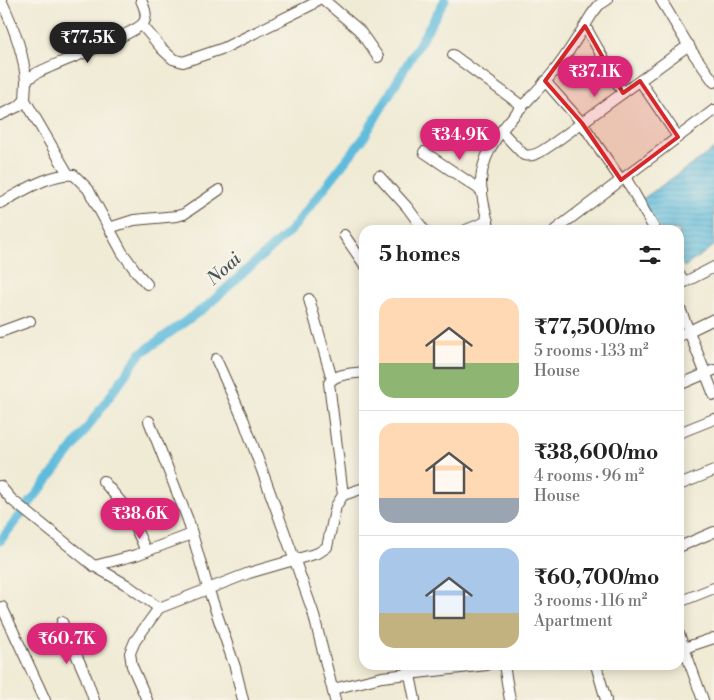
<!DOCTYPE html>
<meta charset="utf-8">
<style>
:root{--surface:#fff;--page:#f6f6f6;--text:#222;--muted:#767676;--line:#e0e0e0;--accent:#db2777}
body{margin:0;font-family:"Libre Bodoni",serif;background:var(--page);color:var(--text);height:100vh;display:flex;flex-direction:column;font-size:19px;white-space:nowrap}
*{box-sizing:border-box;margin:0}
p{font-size:16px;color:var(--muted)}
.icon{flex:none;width:28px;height:28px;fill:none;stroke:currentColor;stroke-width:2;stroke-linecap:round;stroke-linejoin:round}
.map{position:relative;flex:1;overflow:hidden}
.sheet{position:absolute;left:359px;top:225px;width:325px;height:445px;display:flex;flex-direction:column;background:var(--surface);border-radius:15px;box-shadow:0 2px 12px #0003}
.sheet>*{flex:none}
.price{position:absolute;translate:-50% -42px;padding:0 11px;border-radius:18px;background:var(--accent);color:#fff;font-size:16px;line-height:32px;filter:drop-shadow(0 1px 2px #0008)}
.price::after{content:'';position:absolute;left:50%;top:30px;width:15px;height:11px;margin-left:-8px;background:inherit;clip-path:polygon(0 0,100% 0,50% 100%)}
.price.current{background:#222;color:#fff}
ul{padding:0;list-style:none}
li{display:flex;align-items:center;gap:15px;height:125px;padding:0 20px}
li+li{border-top:1px solid var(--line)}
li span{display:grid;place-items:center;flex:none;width:140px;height:100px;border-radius:15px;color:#555}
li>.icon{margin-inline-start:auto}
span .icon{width:60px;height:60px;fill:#fffc;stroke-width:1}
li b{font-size:21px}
h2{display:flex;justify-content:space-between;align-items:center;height:60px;padding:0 20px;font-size:21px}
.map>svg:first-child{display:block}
.water{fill:url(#water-rules);stroke:#4c727d}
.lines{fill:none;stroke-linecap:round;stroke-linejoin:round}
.canal{stroke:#5ebbdc;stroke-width:9}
.minor-casing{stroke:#564739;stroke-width:12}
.minor{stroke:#fff;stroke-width:10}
.marked{fill:#d62828;fill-opacity:0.2;stroke:#d62828;stroke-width:4;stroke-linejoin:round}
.labels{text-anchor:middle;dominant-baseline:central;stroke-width:4.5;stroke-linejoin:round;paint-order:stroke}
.water-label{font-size:18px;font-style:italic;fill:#465657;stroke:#f7f3e8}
</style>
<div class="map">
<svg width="714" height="700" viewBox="0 0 714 700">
<defs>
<pattern id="water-rules" width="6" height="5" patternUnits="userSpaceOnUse" patternTransform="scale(1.25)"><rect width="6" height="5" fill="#5ebbdc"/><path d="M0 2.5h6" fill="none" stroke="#4f98b2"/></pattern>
</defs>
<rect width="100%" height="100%" fill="#f7f3e8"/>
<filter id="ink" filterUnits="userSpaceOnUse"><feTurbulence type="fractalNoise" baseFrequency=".02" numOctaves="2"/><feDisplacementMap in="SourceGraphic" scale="10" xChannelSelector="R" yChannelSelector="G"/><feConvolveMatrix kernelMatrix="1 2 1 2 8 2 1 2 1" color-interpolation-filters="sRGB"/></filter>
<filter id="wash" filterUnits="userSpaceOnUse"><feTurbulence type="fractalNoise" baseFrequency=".0096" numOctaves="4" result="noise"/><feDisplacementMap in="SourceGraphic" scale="20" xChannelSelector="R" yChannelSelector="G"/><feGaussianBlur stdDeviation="1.12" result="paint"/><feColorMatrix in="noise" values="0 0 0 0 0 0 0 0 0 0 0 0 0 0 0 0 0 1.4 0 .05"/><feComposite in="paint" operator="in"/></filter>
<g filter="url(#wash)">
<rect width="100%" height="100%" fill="#f0ebd5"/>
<polygon class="water" points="714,149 714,246 684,267 679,259 679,230 660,230 641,200"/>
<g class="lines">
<polyline class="canal" points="0,541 72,449 140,354 207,306 292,229 363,139 445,0"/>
</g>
</g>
<g filter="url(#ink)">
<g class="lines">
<g class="minor-casing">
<g id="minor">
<path d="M1 0C13 25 24 53 26 81"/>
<polyline points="324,0 359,30 378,57"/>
<polyline points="661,0 693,53 714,82"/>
<polyline points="142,25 162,49 173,59 183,62 224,48 311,5 317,0"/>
<polyline points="585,26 623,93"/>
<polyline points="453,55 522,106"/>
<polyline points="545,81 582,123 621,180"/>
<polyline points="640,81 678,137"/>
<polyline points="25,100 68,174"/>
<path d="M0 115 19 106 25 100 26 81C30 78 34 74 39 72 56 63 137 34 144 22 148 15 144 7 141 0"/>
<path d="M502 132 524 155C535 158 546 148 554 143L689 45"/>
<polyline points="424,152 482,191"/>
<polyline points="379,176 407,207 424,230"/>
<polyline points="625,177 655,230"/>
<path d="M0 203C20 193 51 172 74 175L88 189 122 252 138 274 147 284"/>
<polyline points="109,228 134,220 177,216 184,214 219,190"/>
<polyline points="466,230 488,221"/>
<path d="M490 230C486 215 481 197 481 181 483 138 526 105 551 75 567 56 579 35 592 14L599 5 607 0"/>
<polyline points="555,230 714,110"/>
<polyline points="344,235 364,264"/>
<polyline points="679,274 685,282 714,267"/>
<polyline points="309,299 332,379"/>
<polyline points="679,306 714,395"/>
<polyline points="0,332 30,321"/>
<polyline points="679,336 714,319"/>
<polyline points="216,359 244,421 295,561 313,612 335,700"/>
<polyline points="679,385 714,370"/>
<polyline points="149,421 188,520 208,588 235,667 243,700"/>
<polyline points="679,433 714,419"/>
<polyline points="103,481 127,509 146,551"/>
<polyline points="679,485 714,471"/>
<polyline points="0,486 12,500 94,566 127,585 159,608"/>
<polyline points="343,495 364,488"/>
<polyline points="679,547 714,532"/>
<polyline points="94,566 136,555 192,534"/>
<polyline points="679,602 714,588"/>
<polyline points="2,607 45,700"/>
<polyline points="62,622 86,677 94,700"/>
<polyline points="679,634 703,700"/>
<polyline points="684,648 714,638"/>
<polyline points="408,665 415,700"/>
<polyline points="504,665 510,700"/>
<polyline points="596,665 606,700"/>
<polyline points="333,689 382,677 487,665"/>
<path d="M147 700 132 666 130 653 135 641 159 608 249 573 318 553 327 547 336 506 343 495 329 383C336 373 353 374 364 372"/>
</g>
</g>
<use href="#minor" class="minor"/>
</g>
</g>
<path class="marked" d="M585 26 623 93 640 81 678 137 621 180 582 123 545 81Z"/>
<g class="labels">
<g class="water-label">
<text transform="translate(224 269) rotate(-42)">Noai</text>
</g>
</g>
</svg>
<b class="price current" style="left:88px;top:64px">₹77.5K</b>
<b class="price" style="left:595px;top:98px">₹37.1K</b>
<b class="price" style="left:460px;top:161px">₹34.9K</b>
<b class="price" style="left:140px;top:540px">₹38.6K</b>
<b class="price" style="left:67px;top:665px">₹60.7K</b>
<section class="sheet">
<h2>5 homes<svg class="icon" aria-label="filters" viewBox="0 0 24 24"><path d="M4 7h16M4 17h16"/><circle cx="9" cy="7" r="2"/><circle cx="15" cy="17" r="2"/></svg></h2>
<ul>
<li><span style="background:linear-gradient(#ffd9b3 65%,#8fb573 0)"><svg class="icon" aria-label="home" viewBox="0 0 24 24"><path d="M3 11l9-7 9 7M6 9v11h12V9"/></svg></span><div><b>₹77,500/mo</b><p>5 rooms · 133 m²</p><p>House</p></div></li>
<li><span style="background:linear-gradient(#ffd9b3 75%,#9aa5b1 0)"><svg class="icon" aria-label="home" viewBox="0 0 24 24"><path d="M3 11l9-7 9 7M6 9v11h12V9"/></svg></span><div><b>₹38,600/mo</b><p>4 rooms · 96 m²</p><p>House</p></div></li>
<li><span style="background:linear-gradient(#a9c7e8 65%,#c2b280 0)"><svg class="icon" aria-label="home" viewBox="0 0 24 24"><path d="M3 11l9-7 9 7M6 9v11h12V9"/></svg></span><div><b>₹60,700/mo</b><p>3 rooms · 116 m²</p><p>Apartment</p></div></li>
</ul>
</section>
</div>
